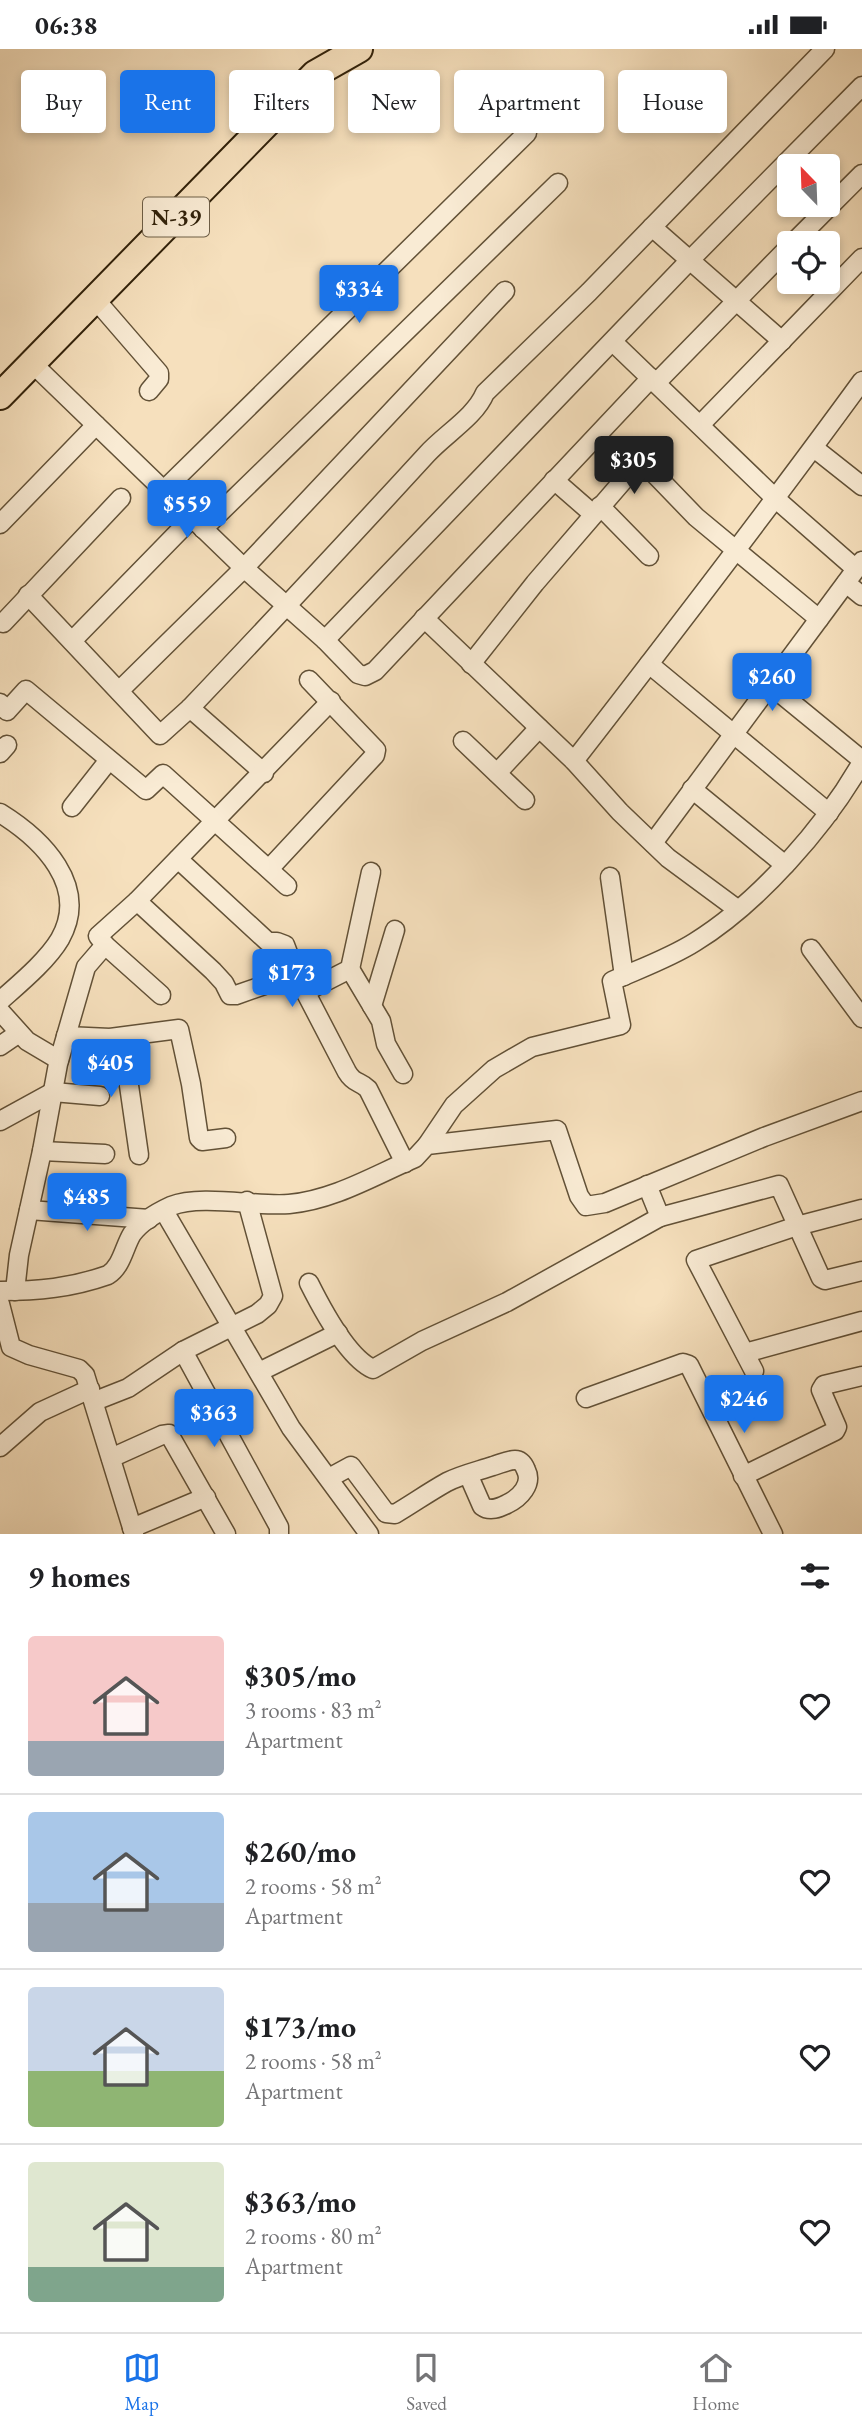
<!DOCTYPE html>
<meta charset="utf-8">
<style>
:root{--surface:#fff;--page:#f6f6f6;--text:#202124;--muted:#757577;--line:#e0e0e0;--accent:#1a73e8}
body{margin:0;font-family:"EB Garamond",serif;background:var(--page);color:var(--text);height:100vh;display:flex;flex-direction:column;font-size:26px;white-space:nowrap}
*{box-sizing:border-box;margin:0}
p{font-size:23px;color:var(--muted)}
.icon{flex:none;width:38px;height:38px;fill:none;stroke:currentColor;stroke-width:2;stroke-linecap:round;stroke-linejoin:round}
.map{position:relative;height:1485px;overflow:hidden}
.sheet{display:flex;flex-direction:column;background:var(--surface);flex:1}
.sheet>*{flex:none}
.banner{position:absolute;left:21px;top:21px;width:821px;height:63px;display:flex;gap:14px}
.needle{width:46px;rotate:337deg}
.controls{position:absolute;left:777px;top:105px;display:grid;gap:14px}
.controls a{display:grid;place-items:center;width:63px;height:63px;border-radius:7px;background:var(--surface);box-shadow:0 4px 10px #0003;font-size:35px}
.price{position:absolute;translate:-50% -60px;padding:0 16px;border-radius:7px;background:var(--accent);color:#fff;font-size:23px;line-height:46px;filter:drop-shadow(0 2px 4px #0008)}
.price::after{content:'';position:absolute;left:50%;top:42px;width:21px;height:16px;margin-left:-10px;background:inherit;clip-path:polygon(0 0,100% 0,50% 100%)}
.price.selected{background:#222;color:#fff}
ul{padding:0;list-style:none}
li{display:flex;align-items:center;gap:21px;height:175px;padding:0 28px}
li+li{border-top:2px solid var(--line)}
li span{display:grid;place-items:center;flex:none;width:196px;height:140px;border-radius:7px;color:#555}
li>.icon{margin-inline-start:auto}
span .icon{width:84px;height:84px;fill:#fffc;stroke-width:1}
li b{font-size:30px}
h2{display:flex;justify-content:space-between;align-items:center;height:84px;padding:0 28px;font-size:30px}
.tag{padding:0 24px;border-radius:7px;background:var(--surface);box-shadow:0 4px 10px #0003;font-size:24px;line-height:63px}
.tag.selected{background:var(--accent);color:#fff}
.status{display:flex;justify-content:space-between;align-items:center;height:49px;padding:0 35px;background:var(--surface);direction:ltr}
.status svg{height:19px;fill:currentColor}
.dock{display:flex;justify-content:space-around;align-items:center;height:98px;border-top:2px solid var(--line);background:var(--surface);font-size:19px;color:var(--muted)}
.dock a{display:grid;justify-items:center;gap:4px}
.dock .selected{color:var(--accent)}
.map>svg:first-child{display:block}
.lines{fill:none;stroke-linecap:round;stroke-linejoin:round}
.minor-casing{stroke:#625137;stroke-width:21}
.highway-casing{stroke:#31210a;stroke-width:30}
.minor{stroke:#f9ebd4;stroke-width:18}
.highway{stroke:#f6e0bd;stroke-width:26}
.labels{text-anchor:middle;dominant-baseline:central;stroke-width:5;stroke-linejoin:round;paint-order:stroke}
.shield{fill:#f9ebd4;stroke:#6d5e47;stroke-width:2}
.shield-label{font-size:23px;font-weight:bold;fill:#31210a}
</style>
<div class="status"><b>06:38</b><svg viewBox="0 0 49 12"><path d="M0 12V9h3v3zM5 12V6h3v6zM10 12V3h3v9zM15 12V0h3v12zM26 1h20v11H26zM47 4h2v5h-2z"/></svg></div>
<div class="map">
<svg width="862" height="1485" viewBox="0 0 862 1485">
<rect width="100%" height="100%" fill="#f6e0bd"/>
<filter id="stains"><feTurbulence type="fractalNoise" baseFrequency=".00286" numOctaves="4"/><feColorMatrix values="0 0 0 0 .2 0 0 0 0 .09 0 0 0 0 .02 0 0 0 .5 -.17"/></filter>
<radialGradient id="worn" r=".72"><stop offset=".6" stop-color="#630" stop-opacity="0"/><stop offset="1" stop-color="#630" stop-opacity=".3"/></radialGradient>
<g class="lines">
<g class="minor-casing">
<g id="minor">
<polyline points="652,178 782,292"/>
<polyline points="793,194 862,125"/>
<polyline points="95,250 159,324 159,330 149,342"/>
<polyline points="613,293 776,450 856,520"/>
<polyline points="33,315 244,519 325,591 358,625 365,627 375,622 651,329"/>
<polyline points="656,334 789,198"/>
<polyline points="700,376 862,209"/>
<polyline points="814,399 862,437"/>
<polyline points="554,431 593,465"/>
<polyline points="164,441 527,84"/>
<polyline points="600,457 649,507"/>
<polyline points="0,475 96,376"/>
<polyline points="203,480 558,134"/>
<polyline points="846,534 862,547"/>
<polyline points="28,546 160,686 190,659 264,724"/>
<polyline points="424,569 574,712 620,763 668,809 737,860"/>
<polyline points="3,574 121,449"/>
<polyline points="325,591 690,211 862,37"/>
<polyline points="72,592 192,469"/>
<polyline points="471,615 535,534 641,411 696,468 819,570"/>
<polyline points="649,615 829,764"/>
<polyline points="769,635 862,711"/>
<polyline points="119,642 244,519 505,242"/>
<polyline points="0,654 7,662 26,641 146,741 163,725 287,837"/>
<path d="M190 659C270 575 349 490 427 405 445 385 475 368 485 344L589 243 825 0"/>
<polyline points="463,692 525,751"/>
<polyline points="0,704 7,696"/>
<path d="M574 712C671 587 768 461 862 332"/>
<polyline points="497,724 539,679"/>
<polyline points="692,740 785,816"/>
<polyline points="72,758 109,711"/>
<path d="M0 764C42 790 90 837 60 890 47 912 19 935 0 952"/>
<polyline points="653,794 862,512"/>
<path d="M178 810 268 893H277L285 896 296 925 347 1023C354 1035 360 1032 368 1040L405 1114"/>
<polyline points="269,820 375,706 376,701 309,631"/>
<polyline points="610,828 624,927"/>
<polyline points="137,852 213,922 224,934 230,946 236,946 296,925"/>
<polyline points="105,896 161,946"/>
<polyline points="811,900 862,969"/>
<polyline points="350,920 381,972 386,995 403,1025"/>
<polyline points="305,943 350,920 371,823"/>
<polyline points="372,957 395,881"/>
<polyline points="0,962 27,992 59,1011"/>
<polyline points="66,987 110,989 179,980 191,1035 199,1089 202,1092 226,1089"/>
<polyline points="122,988 139,1106"/>
<polyline points="0,997 19,984"/>
<polyline points="0,1072 53,1043 100,1047"/>
<path d="M427 1096 454 1056 494 1020 532 998 621 976 612 932C639 920 670 909 695 893 758 854 825 778 862 713"/>
<polyline points="42,1102 105,1105"/>
<polyline points="647,1136 660,1168 779,1136 821,1229 825,1231 862,1222"/>
<polyline points="29,1161 149,1170"/>
<polyline points="164,1162 291,1379 369,1485"/>
<path d="M309 1234C321 1258 348 1309 373 1320L422 1292 507 1253 660 1168"/>
<path d="M0 1242C38 1242 71 1239 108 1226 122 1217 124 1198 132 1185 141 1173 158 1163 171 1157 202 1145 257 1158 289 1155 334 1151 375 1126 415 1109L427 1096 557 1081 579 1147 586 1157 605 1154 764 1088 862 1052"/>
<polyline points="15,1242 19,1206 42,1102 58,1015 86,918 105,896 98,887 137,852 331,652"/>
<polyline points="0,1255 11,1298 29,1306 79,1320 85,1326 134,1485"/>
<polyline points="183,1302 279,1478 279,1485"/>
<polyline points="745,1304 862,1272"/>
<polyline points="754,1322 696,1211 797,1177 862,1160"/>
<polyline points="259,1323 338,1284"/>
<polyline points="586,1349 683,1314 689,1316 773,1485"/>
<polyline points="95,1352 128,1339 183,1302 257,1265 268,1256 273,1247 247,1152"/>
<polyline points="0,1398 40,1363 90,1340"/>
<polyline points="111,1409 162,1386 169,1385 226,1485"/>
<polyline points="743,1427 835,1382 837,1378 821,1341 824,1336 862,1327"/>
<path d="M329 1429 351 1417 386 1464 395 1465C412 1455 429 1443 447 1433 461 1426 478 1422 493 1417 500 1415 508 1411 515 1411 521 1411 524 1416 526 1421 533 1435 520 1449 507 1455 499 1459 490 1463 482 1457L468 1425"/>
<polyline points="132,1479 206,1448"/>
</g>
</g>
<g class="highway-casing">
<polyline id="highway" points="0,347 315,25 359,0"/>
</g>
<use href="#minor" class="minor"/>
<use href="#highway" class="highway"/>
</g>
<g class="labels">
<rect class="shield" x="143" y="148.5" width="66" height="39" rx="5"/>
<g class="shield-label">
<text x="176" y="168">N-39</text>
</g>
</g>
<rect width="100%" height="100%" filter="url(#stains)"/>
<rect width="100%" height="100%" fill="url(#worn)"/>
</svg>
<div class="controls">
<a><svg class="needle" viewBox="-14 -14 28 28"><path d="M0-13l5 13h-10z" fill="#e53935"/><path d="M0 13l5-13h-10z" fill="#757577"/></svg></a>
<a><svg class="icon" aria-label="locate" viewBox="0 0 24 24"><circle cx="12" cy="12" r="6"/><path d="M12 2v4M12 18v4M2 12h4M18 12h4"/></svg></a>
</div>
<b class="price" style="left:359px;top:276px">$334</b>
<b class="price selected" style="left:634px;top:447px">$305</b>
<b class="price" style="left:187px;top:491px">$559</b>
<b class="price" style="left:772px;top:664px">$260</b>
<b class="price" style="left:292px;top:960px">$173</b>
<b class="price" style="left:111px;top:1050px">$405</b>
<b class="price" style="left:87px;top:1184px">$485</b>
<b class="price" style="left:744px;top:1386px">$246</b>
<b class="price" style="left:214px;top:1400px">$363</b>
<div class="banner">
<a class="tag">Buy</a>
<a class="tag selected">Rent</a>
<a class="tag">Filters</a>
<a class="tag">New</a>
<a class="tag">Apartment</a>
<a class="tag">House</a>
</div>
</div>
<section class="sheet">
<h2>9 homes<svg class="icon" aria-label="filters" viewBox="0 0 24 24"><path d="M4 7h16M4 17h16"/><circle cx="9" cy="7" r="2"/><circle cx="15" cy="17" r="2"/></svg></h2>
<ul>
<li><span style="background:linear-gradient(#f6c9c9 75%,#9aa5b1 0)"><svg class="icon" aria-label="home" viewBox="0 0 24 24"><path d="M3 11l9-7 9 7M6 9v11h12V9"/></svg></span><div><b>$305/mo</b><p>3 rooms · 83 m²</p><p>Apartment</p></div><svg class="icon" aria-label="heart" viewBox="0 0 24 24"><path d="M12 20l-8-8c-3-5 5-10 8-4 3-6 11-1 8 4z"/></svg></li>
<li><span style="background:linear-gradient(#a9c7e8 65%,#9aa5b1 0)"><svg class="icon" aria-label="home" viewBox="0 0 24 24"><path d="M3 11l9-7 9 7M6 9v11h12V9"/></svg></span><div><b>$260/mo</b><p>2 rooms · 58 m²</p><p>Apartment</p></div><svg class="icon" aria-label="heart" viewBox="0 0 24 24"><path d="M12 20l-8-8c-3-5 5-10 8-4 3-6 11-1 8 4z"/></svg></li>
<li><span style="background:linear-gradient(#c9d6e8 60%,#8fb573 0)"><svg class="icon" aria-label="home" viewBox="0 0 24 24"><path d="M3 11l9-7 9 7M6 9v11h12V9"/></svg></span><div><b>$173/mo</b><p>2 rooms · 58 m²</p><p>Apartment</p></div><svg class="icon" aria-label="heart" viewBox="0 0 24 24"><path d="M12 20l-8-8c-3-5 5-10 8-4 3-6 11-1 8 4z"/></svg></li>
<li><span style="background:linear-gradient(#dfe7d0 75%,#7fa58c 0)"><svg class="icon" aria-label="home" viewBox="0 0 24 24"><path d="M3 11l9-7 9 7M6 9v11h12V9"/></svg></span><div><b>$363/mo</b><p>2 rooms · 80 m²</p><p>Apartment</p></div><svg class="icon" aria-label="heart" viewBox="0 0 24 24"><path d="M12 20l-8-8c-3-5 5-10 8-4 3-6 11-1 8 4z"/></svg></li>
</ul>
</section>
<nav class="dock">
<a class="selected"><svg class="icon" aria-label="map" viewBox="0 0 24 24"><path d="M3 6l6-2 6 2 6-2v14l-6 2-6-2-6 2zM9 4v14M15 6v14"/></svg>Map</a>
<a><svg class="icon" aria-label="saved" viewBox="0 0 24 24"><path d="M7 4h10v16l-5-4-5 4z"/></svg>Saved</a>
<a><svg class="icon" aria-label="home" viewBox="0 0 24 24"><path d="M3 11l9-7 9 7M6 9v11h12V9"/></svg>Home</a>
</nav>
